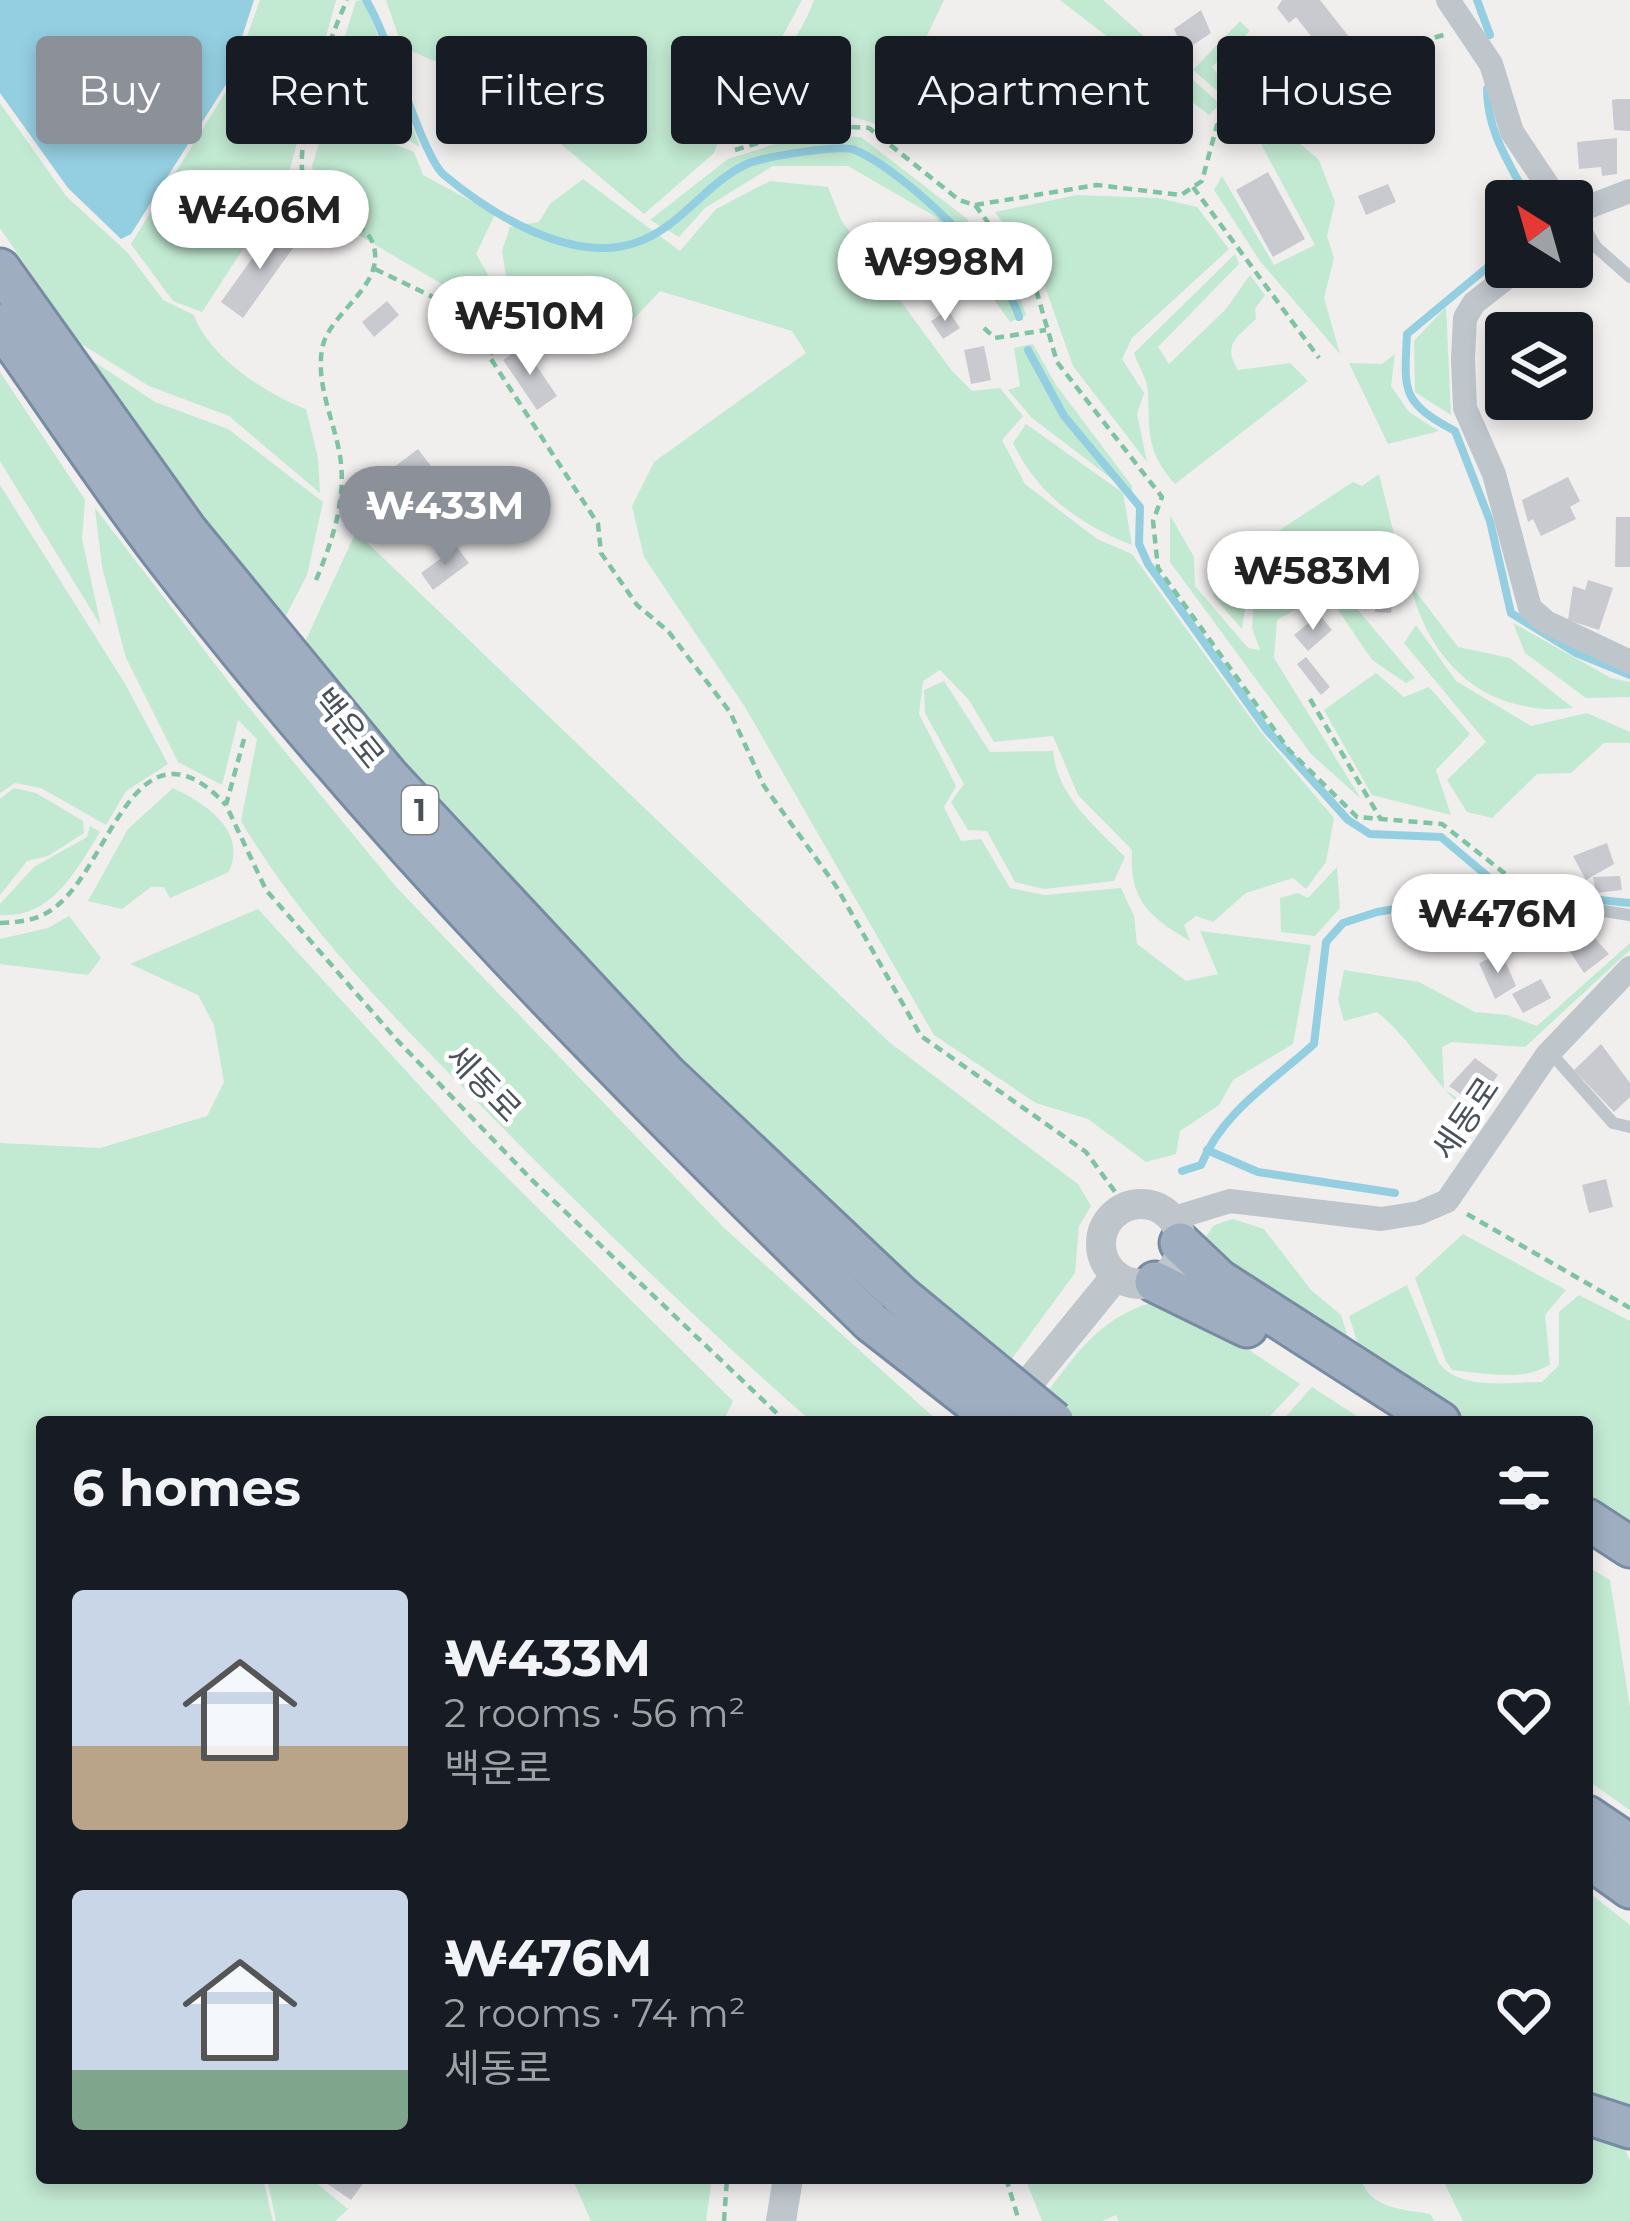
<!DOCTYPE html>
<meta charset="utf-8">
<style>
:root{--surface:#171b24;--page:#20242c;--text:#f1f3f6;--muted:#9ea1a6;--accent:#8c9099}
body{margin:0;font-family:Montserrat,"Noto Sans KR",sans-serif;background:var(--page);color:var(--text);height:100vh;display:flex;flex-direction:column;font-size:45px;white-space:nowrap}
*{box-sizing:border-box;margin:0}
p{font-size:39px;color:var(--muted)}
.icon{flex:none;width:66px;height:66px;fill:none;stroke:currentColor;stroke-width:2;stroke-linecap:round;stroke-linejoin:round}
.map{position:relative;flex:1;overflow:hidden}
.drawer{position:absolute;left:36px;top:1416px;width:1557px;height:768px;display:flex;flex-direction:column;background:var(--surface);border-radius:12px;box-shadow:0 6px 18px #0003}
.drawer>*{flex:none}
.top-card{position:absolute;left:36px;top:36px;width:1560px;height:108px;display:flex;gap:24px}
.needle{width:78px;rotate:323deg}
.buttons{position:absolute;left:1485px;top:180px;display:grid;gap:24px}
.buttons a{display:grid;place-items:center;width:108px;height:108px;border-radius:12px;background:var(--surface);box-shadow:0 6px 18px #0003;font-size:60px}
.price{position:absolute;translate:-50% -102px;padding:0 27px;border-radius:42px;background:#fff;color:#222;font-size:39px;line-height:78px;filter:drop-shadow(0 3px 6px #0008)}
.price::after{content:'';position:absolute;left:50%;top:72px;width:36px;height:27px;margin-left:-18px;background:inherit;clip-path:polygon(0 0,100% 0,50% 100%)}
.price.on{background:var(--accent);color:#fff}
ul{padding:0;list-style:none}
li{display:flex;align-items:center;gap:36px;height:300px;padding:0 36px}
li span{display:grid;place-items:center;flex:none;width:336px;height:240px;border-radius:12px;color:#555}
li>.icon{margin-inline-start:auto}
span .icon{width:144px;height:144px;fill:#fffc;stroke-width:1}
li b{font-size:51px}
h2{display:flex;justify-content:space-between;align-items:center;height:144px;padding:0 36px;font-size:51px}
.chip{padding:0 42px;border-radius:12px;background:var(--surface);box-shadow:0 6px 18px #0003;font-size:42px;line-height:108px}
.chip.on{background:var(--accent);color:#fff}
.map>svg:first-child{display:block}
.green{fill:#c2e9d2}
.water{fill:#94cfe1}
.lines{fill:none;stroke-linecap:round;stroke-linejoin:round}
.stream{stroke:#94cfe1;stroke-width:8}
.building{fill:#c9cad0}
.trunk-casing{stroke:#778ba3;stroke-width:45}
.path{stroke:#7ec3a2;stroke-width:4.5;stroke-dasharray:9 6;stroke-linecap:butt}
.service{stroke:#bec5cb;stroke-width:12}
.minor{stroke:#bec5cb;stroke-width:24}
.tertiary{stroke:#bec5cb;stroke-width:30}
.trunk{stroke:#9eaec0;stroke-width:39}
.trunk-bridge-casing{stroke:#778ba3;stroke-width:45;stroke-linecap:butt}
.trunk-bridge{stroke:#9eaec0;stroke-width:39}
.labels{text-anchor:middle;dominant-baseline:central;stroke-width:9;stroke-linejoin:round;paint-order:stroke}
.shield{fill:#fff;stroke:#80858b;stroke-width:3}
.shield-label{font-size:30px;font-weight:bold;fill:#495159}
.street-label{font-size:33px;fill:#495159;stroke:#fff}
</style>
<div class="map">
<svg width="1630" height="2221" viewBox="0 0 1630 2221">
<rect width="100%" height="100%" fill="#f1eeee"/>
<g class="green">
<polygon points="260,0 336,0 286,183 202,312 173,301 131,244 230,85"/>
<polygon points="364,0 420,147 376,122 323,106 356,1"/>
<polygon points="386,0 802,0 774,52 735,96 714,153 644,214 492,86 402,47"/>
<path d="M814 0H944L884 126 842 114 727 140C750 81 794 57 814 0Z"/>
<polygon points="1060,0 1103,0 1220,104 1209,115"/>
<polygon points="1240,21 1250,31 1212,67 1230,90 1263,68 1275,94 1228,100 1193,70"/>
<polygon points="1300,36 1331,84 1303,105 1292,100 1271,58"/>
<path d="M0 103 66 196 127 252 163 300 194 315C208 356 266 394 306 409L318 458 320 493 229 416 149 386 78 342 0 228Z"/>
<polygon points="327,118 414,152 423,175 495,214 476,254 501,297 452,290 355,233 319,199 312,166"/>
<polygon points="1276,123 1319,160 1335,202 1327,236 1334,258 1324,298 1340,354 1260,261 1214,190 1222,176 1274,265 1315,245 1252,127"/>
<polygon points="804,135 861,137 966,218 1014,281 1026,315 1010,322 936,217 848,166 773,166 705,208 679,237 650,220 728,159"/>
<path d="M583 179 680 251 716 209 770 181 828 187 841 220 952 371 972 391 1000 388 1023 416 1002 440 1025 484 1097 539 1132 554 1260 731 1334 818 1326 862 1306 889 1293 878 1246 893 1213 922 1196 916 1184 925 1190 941C1148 916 1129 900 1132 850L1078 795 1053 736 994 742 969 700 940 670 923 681 919 714 956 786 944 807 961 841 981 839 1010 888 1045 895 1121 888 1134 916 1137 944 1186 981 1218 974 1200 931 1311 945 1293 1044 1233 1080 1219 1105 1180 1131 1176 1154 1146 1162 1088 1119 1036 1103 934 1035 745 707 644 557 632 506 654 462 806 353 792 331 660 291 632 321 608 324 509 295 502 251 510 227 539 222 550 204Z"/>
<polygon points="1077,195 1158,198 1197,207 1229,249 1132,338 1122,359 1144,393 1137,414 1147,462 1073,366 1042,278 995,212"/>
<path d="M1235 254 1239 264 1158 347 1169 364 1226 309 1250 275 1265 295 1255 309 1256 319C1237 337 1222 345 1238 370L1290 363 1308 381 1175 484C1145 450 1150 433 1148 391 1147 378 1138 366 1134 353Z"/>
<polygon points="1446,307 1451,415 1415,392 1414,341"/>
<polygon points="1033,344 1056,385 1132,486 1132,494 1032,418 1008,390 1020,386 1014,348"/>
<polygon points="81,353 155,402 228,429 323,502 307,575 281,625"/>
<polygon points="1395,354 1391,386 1409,412 1439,431 1388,444 1349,363 1382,364"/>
<polygon points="0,372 85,500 82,539 101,626 0,461"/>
<path d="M1026 424 1123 493 1132 545C1079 524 1038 495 1013 443Z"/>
<polygon points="1379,474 1403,570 1386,560 1372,565 1355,582 1308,564 1247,597 1242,629 1214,597 1208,577 1353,482 1362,486"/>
<polygon points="0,485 124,682 168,764 126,791 106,825 41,788 15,783 0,793"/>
<path d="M95 508 241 698 397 888 723 1227 939 1422H812C699 1323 594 1220 488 1113 399 1022 306 931 241 821L257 739 238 720 222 785 178 762 126 658 102 567Z"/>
<polygon points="1170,515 1194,557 1195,586 1248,648 1260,650 1252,628 1254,599 1313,572 1337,585 1415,678 1406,683 1372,660 1330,598 1320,596 1277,620 1274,658 1361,799 1311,754 1170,562"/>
<polygon points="356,532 889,1042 1078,1184 1091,1206 1079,1226 1075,1273 1008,1364 688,1071 403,765 304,644"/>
<path d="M1410 584 1458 647 1510 658 1573 708C1487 717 1430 665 1410 584Z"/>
<polygon points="1513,623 1611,678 1630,682 1630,697 1586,698 1525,653"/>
<polygon points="1416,625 1456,681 1531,726 1587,713 1630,732 1630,743 1604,743 1571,773 1537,774 1492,818 1467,812 1447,780 1486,742 1404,643"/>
<polygon points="1376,673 1404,697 1429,687 1470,734 1436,770 1451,815 1372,795 1324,710"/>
<path d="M944 681 990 752 1053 751C1057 796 1095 826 1125 857L1114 881 1044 889 1015 882 987 831 968 830 951 802 964 784 925 713 924 690Z"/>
<polygon points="14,788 36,793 83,821 84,833 48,856 27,861 0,895 0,799"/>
<path d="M173 788C205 803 248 831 229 872L170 898 164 887H151L122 909 88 901 128 829Z"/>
<path d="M90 826 100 832C76 870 52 919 0 915V904L34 867 87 837Z"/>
<polygon points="1337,867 1340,908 1315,936 1281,932 1280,898 1298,893 1308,898"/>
<polygon points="258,909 472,1143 733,1401 723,1422 42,1422 42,2178 263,2178 273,2221 0,2221 0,1143 100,1148 207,1116 224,1082 214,1025 198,995 130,964"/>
<polygon points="69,916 101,958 88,975 0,964 0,939 48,928"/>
<path d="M1630 943V950L1525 1047 1452 1042 1442 1047 1444 1089 1477 1112 1475 1117C1431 1085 1418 1045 1377 1012L1344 1021 1338 1000 1344 970 1419 982 1475 1012 1507 1015 1537 1026Z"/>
<polygon points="1233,1219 1264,1229 1311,1290 1341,1315 1351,1347 1210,1256 1205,1238 1214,1225"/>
<path d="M1463 1234 1566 1290 1545 1315 1550 1364C1526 1382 1481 1373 1452 1370L1446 1361 1415 1278Z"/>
<path d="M1407 1285 1439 1363C1460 1391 1511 1382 1542 1382L1559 1365V1312L1579 1295 1630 1321V1533L1587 1505V1422H1461L1362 1357 1349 1316Z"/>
<path d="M1150 1303 1192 1312 1300 1384 1270 1416 1272 1422H1082L1045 1395C1076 1354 1099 1319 1150 1303Z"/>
<polygon points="1312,1387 1366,1422 1281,1422"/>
<polygon points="1587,1566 1610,1580 1630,1708 1630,1810 1587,1780"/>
<polygon points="1587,1891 1630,1925 1630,2106 1587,2095"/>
<polygon points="1587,2132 1623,2144 1630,2161 1630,2221 1463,2221 1442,2178 1587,2178"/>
<polygon points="267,2178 310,2178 348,2209 335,2221 276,2221"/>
<polygon points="572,2178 712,2178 706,2221 591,2221"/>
<path d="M1025 2178H1361C1368 2209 1404 2209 1430 2214L1434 2221H1119L1116 2215 1102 2221H1042Z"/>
</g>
<polygon class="water" points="0,0 254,0 227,83 131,234 121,239 68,188 0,93"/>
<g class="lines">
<g class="stream">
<path d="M366 0C389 36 422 157 444 175 491 214 571 264 635 243 681 228 705 183 747 164 764 157 839 144 855 150 903 170 1006 268 1019 317"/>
<polyline points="1477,0 1490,35"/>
<path d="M1487 89C1487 132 1510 164 1529 201"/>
<path d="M1506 252 1407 334C1404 392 1401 402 1455 431L1490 521 1511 613 1576 653 1630 675"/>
<polyline points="1028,350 1064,416 1140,507 1139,544 1148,564 1266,729 1348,820 1370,834 1441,837 1505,891"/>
<polyline points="1540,894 1630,903"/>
<polyline points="1207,1150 1258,1172 1395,1193"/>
<path d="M1182 1171 1201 1165C1222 1112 1273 1081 1314 1044L1326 942 1343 923 1377 912 1512 890"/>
</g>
</g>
<g class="building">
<polygon points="1282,0 1320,0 1357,47 1334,65 1296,17 1289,23 1277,8"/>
<polygon points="1201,10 1211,33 1184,51 1174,29"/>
<polygon points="1618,99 1630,99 1630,131 1614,130 1612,100"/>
<polygon points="1617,138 1617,174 1602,176 1601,167 1579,169 1577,142"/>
<polygon points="1268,172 1305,239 1273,257 1236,190"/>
<polygon points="1388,184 1396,202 1366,215 1358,196"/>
<polygon points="276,225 298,241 243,318 221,302"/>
<polygon points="961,263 977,289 962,299 945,273"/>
<polygon points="387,301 399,315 374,337 362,322"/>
<polygon points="948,310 960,328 943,339 931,321"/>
<polygon points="523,346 557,396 537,410 503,360"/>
<polygon points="984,346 991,380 971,384 964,350"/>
<polygon points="418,449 433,469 381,509 365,489"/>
<polygon points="1568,477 1580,501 1570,507 1576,519 1541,536 1533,519 1528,522 1522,500"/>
<polygon points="1616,517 1630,517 1630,567 1615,567"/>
<polygon points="457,547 469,563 433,590 421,573"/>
<polygon points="1378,571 1394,572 1391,613 1375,612"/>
<polygon points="1588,580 1613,588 1599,630 1568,620 1573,586 1585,590"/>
<polygon points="1319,614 1332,630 1308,651 1294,635"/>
<polygon points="1306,657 1330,687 1321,695 1297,664"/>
<polygon points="1607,843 1614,864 1586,880 1573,856"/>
<polygon points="1620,876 1622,890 1596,893 1593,877"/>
<polygon points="1582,924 1609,954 1584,973 1563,941"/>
<polygon points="1495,956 1503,956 1516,986 1495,999 1479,963"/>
<polygon points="1541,979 1551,998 1523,1013 1512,994"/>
<polygon points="1601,1044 1630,1083 1630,1097 1614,1112 1574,1070"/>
<polygon points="1475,1058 1498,1075 1476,1105 1449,1086"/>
<polygon points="1606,1179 1613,1207 1589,1213 1582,1185"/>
<polygon points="319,2178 367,2178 351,2200"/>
</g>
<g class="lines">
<g class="trunk-casing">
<g id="trunk">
<polyline points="0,269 187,531 389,777 667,1075 901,1296"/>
<path d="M0 324C54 400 106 479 163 554 375 830 622 1079 871 1322"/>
<polyline points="1180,1243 1219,1280 1440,1422"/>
<polyline points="1155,1282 1247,1327"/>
<polyline points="1587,1519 1630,1547"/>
<polyline points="1587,1816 1630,1845"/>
<polyline points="1587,1857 1630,1888"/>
<polyline points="1587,2114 1630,2128"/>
</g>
</g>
<g class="path">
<polyline points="735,150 818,125 869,128 959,200 975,205 1035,286 1057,362 1162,497 1153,521 1158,568 1289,750 1357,817 1442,824 1517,883"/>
<polyline points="1193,187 1319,358"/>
<polyline points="975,205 1097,185 1181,195 1202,181 1217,125 1259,107 1349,110 1392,79 1433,38 1447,34"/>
<polyline points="375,269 464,312 498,341 489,356 598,524 601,553 637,605 668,631 730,712 764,786 836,886 921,1036 1086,1152 1126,1207"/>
<polyline points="984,328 995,338 1046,330"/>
<path d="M316 580C332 542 347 499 340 456 334 420 316 386 322 349 328 313 384 288 374 247 368 221 335 221 317 207 276 175 329 40 347 0"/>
<polyline points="1310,699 1380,818"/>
<polyline points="244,739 226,805 266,890 396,1039 532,1180 786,1422"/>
<path d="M0 923C23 922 42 920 60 903 111 859 138 710 226 805"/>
<polyline points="1467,1214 1630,1308"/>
<polyline points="1006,2178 1019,2221"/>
<polyline points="724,2221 727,2178"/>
</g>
<g class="service">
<polyline points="1576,213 1596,247 1630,277"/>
<polyline points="1498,908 1525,899 1630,915"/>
<polyline points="1550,1052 1613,1123 1630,1127"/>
</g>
<g class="minor">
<polyline points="1448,0 1491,64 1512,132 1558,201"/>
<polyline points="1572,213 1630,191"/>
<polyline points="1520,267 1474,303 1465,318 1463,359 1465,408 1494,474 1530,608 1546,622 1630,662"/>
<polyline points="1171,1219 1230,1201 1381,1219 1419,1213 1447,1201 1547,1055 1630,968"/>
</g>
<g class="tertiary">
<circle cx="1141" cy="1244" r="40"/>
<polyline points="1009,1407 1116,1276"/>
<polyline points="781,2221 788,2178"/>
</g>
<use href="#trunk" class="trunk"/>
<g class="trunk-bridge-casing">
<g id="trunk-bridge">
<polyline points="901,1296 1054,1422"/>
<polyline points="871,1322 999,1422"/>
</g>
</g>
<use href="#trunk-bridge" class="trunk-bridge"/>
</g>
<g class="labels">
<rect class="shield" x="402" y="786" width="36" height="48" rx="9"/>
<g class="shield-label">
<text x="420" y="810">1</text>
</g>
<g class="street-label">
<text transform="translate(349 728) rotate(51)">백운로</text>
<text transform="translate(484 1083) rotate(46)">세동로</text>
<text transform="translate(1465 1118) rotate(-56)">세동로</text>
</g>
</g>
</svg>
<div class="buttons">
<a><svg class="needle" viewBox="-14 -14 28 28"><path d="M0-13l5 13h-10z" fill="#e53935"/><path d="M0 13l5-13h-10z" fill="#9ea1a6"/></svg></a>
<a><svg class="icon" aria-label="layers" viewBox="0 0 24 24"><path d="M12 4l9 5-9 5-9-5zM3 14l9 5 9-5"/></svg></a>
</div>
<b class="price" style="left:260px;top:272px">₩406M</b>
<b class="price" style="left:945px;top:324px">₩998M</b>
<b class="price" style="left:530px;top:378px">₩510M</b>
<b class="price on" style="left:445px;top:568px">₩433M</b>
<b class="price" style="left:1313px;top:633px">₩583M</b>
<b class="price" style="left:1498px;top:976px">₩476M</b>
<div class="top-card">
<a class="chip on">Buy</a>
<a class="chip">Rent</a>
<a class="chip">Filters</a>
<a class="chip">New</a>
<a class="chip">Apartment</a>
<a class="chip">House</a>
</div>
<section class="drawer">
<h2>6 homes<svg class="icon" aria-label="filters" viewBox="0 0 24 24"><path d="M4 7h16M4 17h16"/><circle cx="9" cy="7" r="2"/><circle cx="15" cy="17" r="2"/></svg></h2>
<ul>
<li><span style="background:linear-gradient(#c9d6e8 65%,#b9a48a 0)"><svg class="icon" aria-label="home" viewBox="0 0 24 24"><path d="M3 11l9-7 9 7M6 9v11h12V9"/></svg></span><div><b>₩433M</b><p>2 rooms · 56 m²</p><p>백운로</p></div><svg class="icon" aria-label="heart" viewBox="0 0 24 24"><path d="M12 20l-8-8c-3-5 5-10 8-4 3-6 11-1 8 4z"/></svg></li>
<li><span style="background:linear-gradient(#c9d6e8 75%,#7fa58c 0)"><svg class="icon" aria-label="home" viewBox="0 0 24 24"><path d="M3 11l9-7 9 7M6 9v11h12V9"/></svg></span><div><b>₩476M</b><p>2 rooms · 74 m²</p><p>세동로</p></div><svg class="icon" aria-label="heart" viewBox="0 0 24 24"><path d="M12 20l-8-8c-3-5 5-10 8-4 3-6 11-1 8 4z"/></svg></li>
</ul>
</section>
</div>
